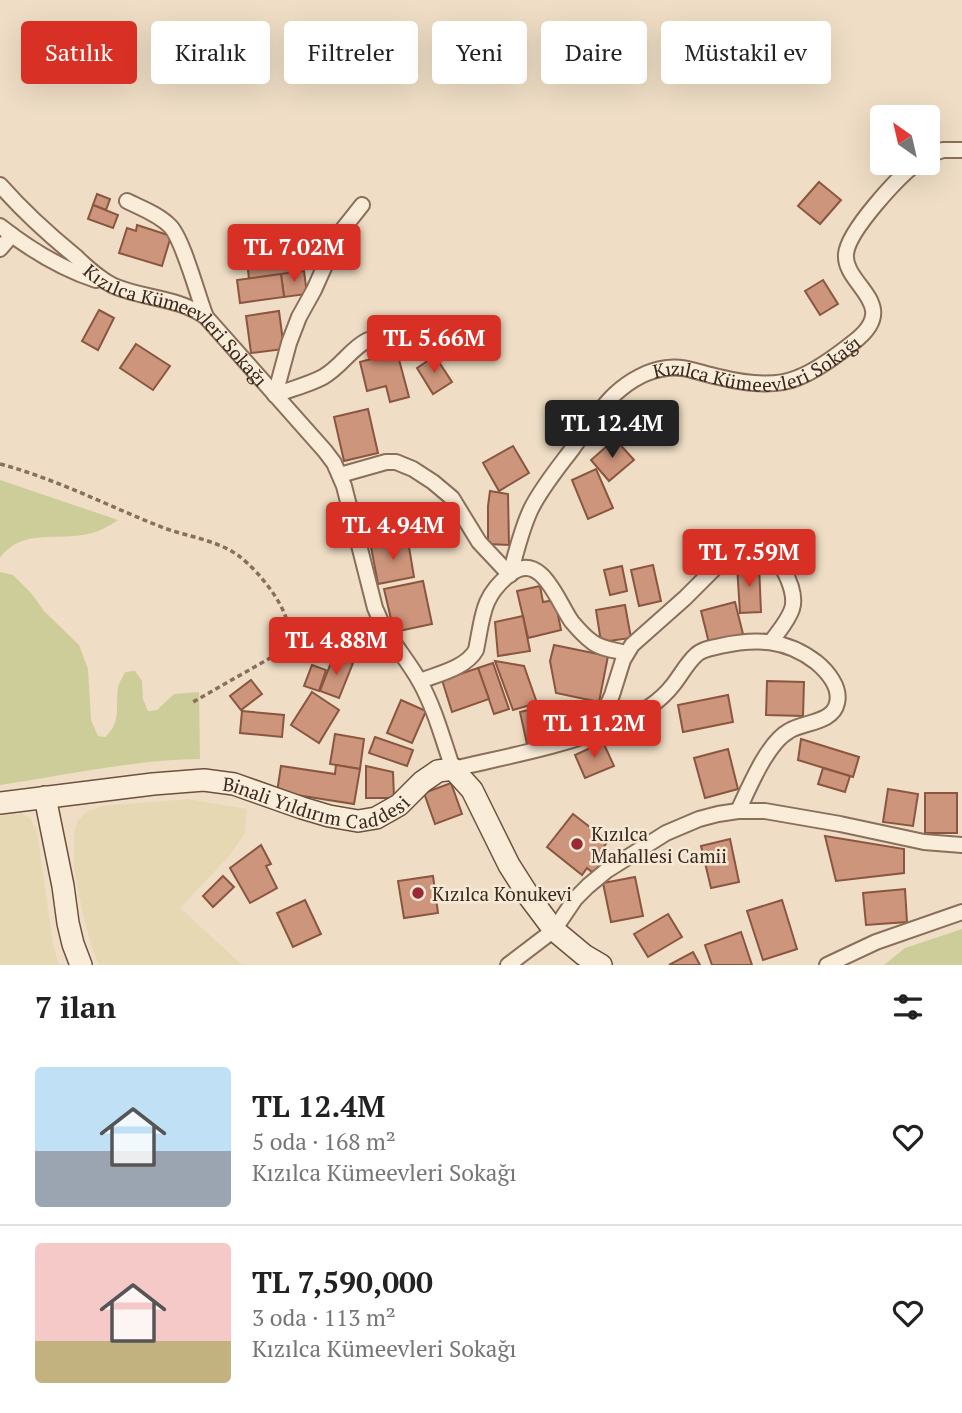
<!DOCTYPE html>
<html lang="tr">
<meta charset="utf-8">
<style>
:root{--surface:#fff;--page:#f6f6f6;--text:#222;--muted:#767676;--line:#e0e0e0;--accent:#d93025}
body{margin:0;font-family:"PT Serif",serif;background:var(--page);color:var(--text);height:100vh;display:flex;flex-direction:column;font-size:26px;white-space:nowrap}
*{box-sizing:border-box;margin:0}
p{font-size:23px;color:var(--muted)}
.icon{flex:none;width:38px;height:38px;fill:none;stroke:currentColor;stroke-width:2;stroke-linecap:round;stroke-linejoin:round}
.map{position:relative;height:965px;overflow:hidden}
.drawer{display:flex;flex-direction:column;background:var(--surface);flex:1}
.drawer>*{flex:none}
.hud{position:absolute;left:21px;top:21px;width:920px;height:63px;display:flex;gap:14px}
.needle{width:46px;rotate:326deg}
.fabs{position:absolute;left:870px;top:105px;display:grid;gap:14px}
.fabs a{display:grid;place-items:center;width:70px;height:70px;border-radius:7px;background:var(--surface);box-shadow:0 7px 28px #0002;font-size:35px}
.price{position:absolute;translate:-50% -60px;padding:0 16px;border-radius:7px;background:var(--accent);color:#fff;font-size:23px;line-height:46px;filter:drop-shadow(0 2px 4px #0008)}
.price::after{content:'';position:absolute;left:50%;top:42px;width:21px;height:16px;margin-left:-10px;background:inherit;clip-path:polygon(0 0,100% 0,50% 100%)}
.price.active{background:#222;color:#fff}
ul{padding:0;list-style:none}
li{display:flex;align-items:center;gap:21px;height:175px;padding:0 35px}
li+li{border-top:2px solid var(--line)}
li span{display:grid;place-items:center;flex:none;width:196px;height:140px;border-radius:7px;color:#555}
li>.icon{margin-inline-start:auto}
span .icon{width:84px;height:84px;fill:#fffc;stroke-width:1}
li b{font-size:30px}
h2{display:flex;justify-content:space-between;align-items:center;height:84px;padding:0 35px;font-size:30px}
.chip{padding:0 24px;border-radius:7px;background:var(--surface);box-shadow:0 7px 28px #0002;font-size:24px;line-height:63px}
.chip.active{background:var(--accent);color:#fff}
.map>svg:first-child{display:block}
.farmland{fill:#e5d8b3}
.green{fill:#cdcd99}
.building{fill:#cd957b;stroke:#8a5640;stroke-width:2}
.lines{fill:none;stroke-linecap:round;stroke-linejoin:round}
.street-casing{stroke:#8a6f5b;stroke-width:18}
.secondary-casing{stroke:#6c513e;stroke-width:24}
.path{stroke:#8a6f5b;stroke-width:3.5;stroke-dasharray:5 3.5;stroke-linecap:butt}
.street{stroke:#f9ecd9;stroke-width:14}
.secondary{stroke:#f9ecd9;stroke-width:21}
.poi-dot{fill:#9a2a36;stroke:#f6e9d5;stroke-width:2.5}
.labels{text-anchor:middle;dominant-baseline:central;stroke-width:5;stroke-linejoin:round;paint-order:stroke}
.street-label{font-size:19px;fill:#3a291f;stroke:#f6e9d5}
.poi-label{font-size:19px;fill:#3a291f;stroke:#f6e9d5;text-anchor:start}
</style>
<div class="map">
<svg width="962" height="965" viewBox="0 0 962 965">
<rect width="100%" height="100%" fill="#efdec5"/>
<g class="farmland">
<polygon points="188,799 247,809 245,833 230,855 180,908 242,965 99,965 94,953 84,919 74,870 74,833 78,820 88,811 102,806"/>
<polygon points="21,813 30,818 37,832 53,945 59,965 0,965 0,816"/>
</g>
<g class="green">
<path d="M0 480 118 520C109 526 99 532 88 534 58 541 21 528 0 558Z"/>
<path d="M0 572 13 575 31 593 44 611 79 645 88 669 91 720 98 736 105 737C122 722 115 707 118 688 119 682 123 677 125 672L135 671 142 681 143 699 148 711 157 710 174 694 199 692 200 759C132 760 67 775 0 785Z"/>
<polygon points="962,929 962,965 884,965 905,948"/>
</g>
<g class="building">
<polygon points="819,182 841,200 820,224 798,206"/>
<polygon points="97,194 110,199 106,210 93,205"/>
<polygon points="93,205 118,215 113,228 88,219"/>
<polygon points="137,225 171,236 162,266 119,253 127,228 136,231"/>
<polygon points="310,243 312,261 295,264 292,245"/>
<polygon points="292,245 295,272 249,279 246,252"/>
<polygon points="304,271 307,294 284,297 281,274"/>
<polygon points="281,274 284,297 240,303 237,280"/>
<polygon points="823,280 838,304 820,315 805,291"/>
<polygon points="99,310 114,318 98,350 82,341"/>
<polygon points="279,311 284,349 251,353 246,316"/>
<polygon points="136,344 170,366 153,390 120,368"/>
<polygon points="397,352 409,397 390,402 386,386 367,391 360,362"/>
<polygon points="435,356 452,382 433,394 417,368"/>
<polygon points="368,409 378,453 344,461 334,417"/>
<polygon points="615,439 634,460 609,481 591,460"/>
<polygon points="513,446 529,473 499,491 483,463"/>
<polygon points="596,469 613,508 588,519 572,480"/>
<polygon points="490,491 508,494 509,545 488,544 488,506"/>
<polygon points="408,541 414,577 378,584 371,547"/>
<polygon points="653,565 661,601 639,606 631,570"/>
<polygon points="759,565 761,612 740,613 737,566"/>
<polygon points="622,566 627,591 610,595 604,570"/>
<polygon points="423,581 432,624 394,632 384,589"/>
<polygon points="540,586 543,602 555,600 561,630 528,638 517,591"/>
<polygon points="735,602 743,634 709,643 701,611"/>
<polygon points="625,605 631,638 601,642 596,610"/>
<polygon points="523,616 530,651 498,656 495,622"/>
<polygon points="554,645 608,656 599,702 556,693 550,661"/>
<polygon points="334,655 353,663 339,698 320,691"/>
<polygon points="495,661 524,666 537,703 513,710"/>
<polygon points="493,663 509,709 494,714 478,668"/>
<polygon points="312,665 326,670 319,691 304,686"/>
<polygon points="478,668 489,699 452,712 442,680"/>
<polygon points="251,680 262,694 241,710 230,696"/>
<polygon points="767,681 804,682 803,716 766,715"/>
<polygon points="312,692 339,710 319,743 291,725"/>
<polygon points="728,695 733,722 683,732 678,705"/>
<polygon points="401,700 426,711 412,743 387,733"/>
<polygon points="553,704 560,737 527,744 520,712"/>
<polygon points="242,711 284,715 282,737 240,733"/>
<polygon points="335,734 364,739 360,769 330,764"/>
<polygon points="375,737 413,750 407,766 369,753"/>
<polygon points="801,739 859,757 853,777 798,760"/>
<polygon points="603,742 614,766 585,778 575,755"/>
<polygon points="728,749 738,789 705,798 694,758"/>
<polygon points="336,765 360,769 354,804 277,792 281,766 335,774"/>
<polygon points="366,766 393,772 394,798 366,798"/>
<polygon points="823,768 850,776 845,792 818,784"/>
<polygon points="451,783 462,814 435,824 424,793"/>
<polygon points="888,789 918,794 913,826 883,822"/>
<rect x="925" y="793" width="32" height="40"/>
<polygon points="573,814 608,841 603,848 610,853 593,873 587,868 582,875 547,847"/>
<polygon points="825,836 904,849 904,873 836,881"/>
<polygon points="730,839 739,882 711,888 701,846"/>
<polygon points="261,845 271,864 266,866 277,888 250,903 230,868"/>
<polygon points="223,876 234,887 213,907 203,896"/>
<polygon points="433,876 438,913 404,918 398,881"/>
<polygon points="635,877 643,916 611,922 603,883"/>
<polygon points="905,889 907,922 866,925 863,893"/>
<polygon points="305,900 321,934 293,947 277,913"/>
<polygon points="782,900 797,949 763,960 747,911"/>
<polygon points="668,914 682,937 648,957 634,934"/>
<polygon points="741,932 752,965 712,965 705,945"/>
<polygon points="693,952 700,965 669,965"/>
</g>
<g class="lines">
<g class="street-casing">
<g id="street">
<polyline points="928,155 943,150 962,150"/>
<path id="s1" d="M0 185C23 211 48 234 75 256 87 267 99 279 114 286 144 299 178 297 206 317L325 451 334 463 344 486 375 608C387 639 405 655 420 682 435 709 443 740 453 769 509 756 565 746 617 724 639 715 659 703 673 685 681 675 687 663 696 655 702 649 712 648 720 646 756 638 786 639 816 662 827 671 841 687 837 703 833 723 803 722 789 731 767 743 749 788 738 811"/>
<path d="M127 201C141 208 158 214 170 226 183 239 198 297 206 317"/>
<path d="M0 226C28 248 62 269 96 280"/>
<polyline points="0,249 12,235"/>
<polyline points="275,395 289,343 299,317 314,290 339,234 362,205"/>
<path d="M275 395C291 389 308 385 323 377 350 362 360 326 398 341"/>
<path id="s2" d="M340 475 386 462H396L413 469 433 482 452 498 479 542 510 575C516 553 521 530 531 509 542 487 558 468 573 448 586 430 599 409 615 394 629 381 648 370 667 368 684 365 702 374 719 377 743 383 773 388 797 378 816 371 840 353 855 341 902 304 843 285 846 254 848 231 898 177 917 163"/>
<path d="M420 681C438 674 466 668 476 650 483 617 481 597 510 574 542 550 558 603 572 622 578 629 584 636 591 641 600 649 615 650 626 653"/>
<path d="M595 733 612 695 623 660 632 645 685 598 731 552 748 539 755 538C773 546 799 588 792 609 788 621 778 632 771 642"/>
<polyline points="508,965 554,930 575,899 588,886 606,871 666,833 699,819 718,814 738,811 765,811 840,824 924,842 962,845"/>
<polyline points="827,965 876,942 962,912"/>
</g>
</g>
<g class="secondary-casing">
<g id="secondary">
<polyline points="45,797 63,886 68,923 73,944 81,965"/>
<path id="s3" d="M0 803 153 784 204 780 234 784 302 808 329 816 358 821 376 818 399 805 422 782 438 771 453 769 472 790 509 865 530 898 554 930 584 955 601 965"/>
</g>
</g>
<path class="path" d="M0 464C57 479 110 507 164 528 189 537 217 540 239 556 259 571 300 619 286 645 284 649 281 651 279 653L193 702"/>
<use href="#street" class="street"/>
<use href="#secondary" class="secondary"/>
</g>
<g class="poi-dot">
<circle cx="577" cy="844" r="7"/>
<circle cx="418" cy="893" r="7"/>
</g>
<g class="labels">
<g class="street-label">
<text stroke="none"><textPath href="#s1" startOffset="229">Kızılca Kümeevleri Sokağı</textPath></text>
<text stroke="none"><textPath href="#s2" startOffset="588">Kızılca Kümeevleri Sokağı</textPath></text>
<text stroke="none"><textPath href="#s3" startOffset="322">Binali Yıldırım Caddesi</textPath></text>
</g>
<g class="poi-label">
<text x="591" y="833">Kızılca<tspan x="591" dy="22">Mahallesi Camii</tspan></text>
<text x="432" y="893">Kızılca Konukevi</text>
</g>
</g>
</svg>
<div class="fabs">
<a><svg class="needle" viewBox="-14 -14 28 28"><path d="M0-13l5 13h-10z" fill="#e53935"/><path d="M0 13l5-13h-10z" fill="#767676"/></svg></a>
</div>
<b class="price" style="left:294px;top:284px">TL 7.02M</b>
<b class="price" style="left:434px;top:375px">TL 5.66M</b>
<b class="price active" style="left:612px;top:460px">TL 12.4M</b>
<b class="price" style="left:393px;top:562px">TL 4.94M</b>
<b class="price" style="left:749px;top:589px">TL 7.59M</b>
<b class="price" style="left:336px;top:677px">TL 4.88M</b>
<b class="price" style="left:594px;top:760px">TL 11.2M</b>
<div class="hud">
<a class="chip active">Satılık</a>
<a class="chip">Kiralık</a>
<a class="chip">Filtreler</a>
<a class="chip">Yeni</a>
<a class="chip">Daire</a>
<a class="chip">Müstakil ev</a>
</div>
</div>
<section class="drawer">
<h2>7 ilan<svg class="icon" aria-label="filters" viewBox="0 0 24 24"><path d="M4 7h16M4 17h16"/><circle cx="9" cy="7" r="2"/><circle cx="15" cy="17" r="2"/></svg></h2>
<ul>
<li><span style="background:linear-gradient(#bfe0f5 60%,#9aa5b1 0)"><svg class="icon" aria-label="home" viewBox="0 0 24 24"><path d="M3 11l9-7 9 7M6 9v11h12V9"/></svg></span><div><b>TL 12.4M</b><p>5 oda · 168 m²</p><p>Kızılca Kümeevleri Sokağı</p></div><svg class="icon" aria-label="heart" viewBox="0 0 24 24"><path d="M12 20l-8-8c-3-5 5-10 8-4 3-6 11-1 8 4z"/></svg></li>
<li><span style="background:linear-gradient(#f6c9c9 70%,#c2b280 0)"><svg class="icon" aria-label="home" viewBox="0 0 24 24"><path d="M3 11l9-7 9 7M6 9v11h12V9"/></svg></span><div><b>TL 7,590,000</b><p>3 oda · 113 m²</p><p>Kızılca Kümeevleri Sokağı</p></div><svg class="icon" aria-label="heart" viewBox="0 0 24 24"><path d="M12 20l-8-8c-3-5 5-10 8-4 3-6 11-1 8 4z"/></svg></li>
</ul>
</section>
